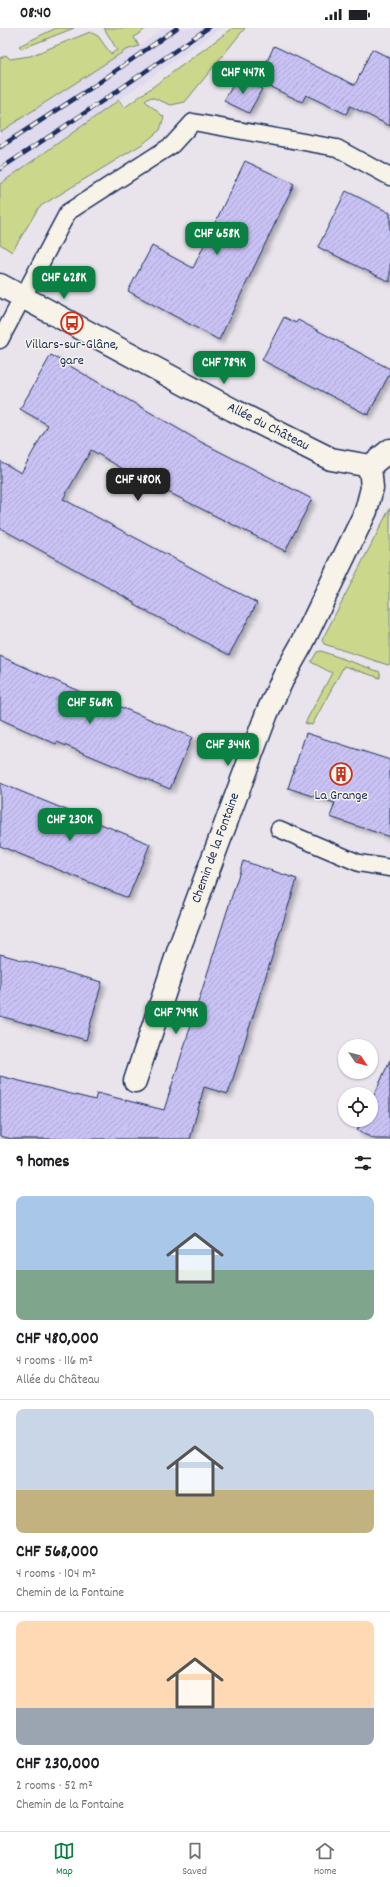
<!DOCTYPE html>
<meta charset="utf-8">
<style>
:root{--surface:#fff;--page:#f2f2f2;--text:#202124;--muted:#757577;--line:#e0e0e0;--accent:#0b8043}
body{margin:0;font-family:Dekko,sans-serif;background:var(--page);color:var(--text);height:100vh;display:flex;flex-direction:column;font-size:15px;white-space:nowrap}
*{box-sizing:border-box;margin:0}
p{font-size:13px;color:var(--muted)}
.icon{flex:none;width:22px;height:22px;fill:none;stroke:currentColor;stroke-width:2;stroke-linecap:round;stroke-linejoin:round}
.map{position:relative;height:1111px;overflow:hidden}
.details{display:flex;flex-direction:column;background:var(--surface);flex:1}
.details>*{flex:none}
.needle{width:26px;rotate:125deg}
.controls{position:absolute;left:338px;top:1011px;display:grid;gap:8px}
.controls a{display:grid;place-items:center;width:40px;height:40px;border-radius:50%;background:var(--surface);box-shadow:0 1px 3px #0004;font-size:20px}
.price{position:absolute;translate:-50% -34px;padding:0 9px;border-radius:8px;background:var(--accent);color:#fff;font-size:13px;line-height:26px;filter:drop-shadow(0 1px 2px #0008)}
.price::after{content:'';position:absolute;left:50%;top:24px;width:12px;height:9px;margin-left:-6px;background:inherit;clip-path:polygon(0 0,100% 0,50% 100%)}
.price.current{background:#222;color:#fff}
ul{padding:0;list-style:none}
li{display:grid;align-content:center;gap:8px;height:212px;padding:0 16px}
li+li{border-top:1px solid var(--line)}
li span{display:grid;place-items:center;height:124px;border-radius:8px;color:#555}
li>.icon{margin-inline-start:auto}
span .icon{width:72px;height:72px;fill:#fffc;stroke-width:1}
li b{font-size:17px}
h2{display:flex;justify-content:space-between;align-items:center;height:48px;padding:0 16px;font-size:17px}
.status{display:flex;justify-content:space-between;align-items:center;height:28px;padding:0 20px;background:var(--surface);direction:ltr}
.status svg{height:11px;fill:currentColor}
.tabs{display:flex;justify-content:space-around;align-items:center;height:56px;border-top:1px solid var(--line);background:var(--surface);font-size:11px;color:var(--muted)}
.tabs a{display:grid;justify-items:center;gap:2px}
.tabs .current{color:var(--accent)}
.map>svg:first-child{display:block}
.built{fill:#dfdaee}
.green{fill:#cbd88b;stroke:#738474}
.building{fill:url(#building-hatch);stroke:#1b2f5e;filter:url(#shadow)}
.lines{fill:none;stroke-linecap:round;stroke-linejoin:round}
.service-casing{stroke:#1b2f5e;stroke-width:19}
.minor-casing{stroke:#1b2f5e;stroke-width:25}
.service{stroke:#f7f3e8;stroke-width:16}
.minor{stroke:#f7f3e8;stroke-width:22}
.rail-casing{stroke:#1b2f5e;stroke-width:4.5}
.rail{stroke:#f7f3e8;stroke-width:3;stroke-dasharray:9;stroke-linecap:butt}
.labels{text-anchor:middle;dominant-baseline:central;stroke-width:3;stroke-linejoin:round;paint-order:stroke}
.poi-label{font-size:14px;fill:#1b2f5e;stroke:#f7f3e8}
.street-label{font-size:14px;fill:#1b2f5e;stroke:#f7f3e8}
</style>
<div class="status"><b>08:40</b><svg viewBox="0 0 49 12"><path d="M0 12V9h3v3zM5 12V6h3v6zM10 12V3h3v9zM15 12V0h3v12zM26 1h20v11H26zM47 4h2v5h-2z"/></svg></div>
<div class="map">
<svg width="390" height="1111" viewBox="0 0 390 1111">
<defs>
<pattern id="building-hatch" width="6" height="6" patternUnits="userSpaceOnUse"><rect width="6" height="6" fill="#c9c2f4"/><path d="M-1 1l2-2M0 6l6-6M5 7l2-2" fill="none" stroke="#aca7d4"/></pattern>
<filter id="shadow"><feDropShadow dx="3.5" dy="3.5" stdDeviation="2" flood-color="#0004"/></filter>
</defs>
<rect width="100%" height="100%" fill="#e9e4ec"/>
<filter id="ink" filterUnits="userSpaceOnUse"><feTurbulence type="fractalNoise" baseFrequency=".025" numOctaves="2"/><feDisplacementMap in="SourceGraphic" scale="8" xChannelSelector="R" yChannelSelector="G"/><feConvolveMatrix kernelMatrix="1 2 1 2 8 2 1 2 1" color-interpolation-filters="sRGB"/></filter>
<g filter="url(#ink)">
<polygon class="built" points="163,0 221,0 0,156 0,104 126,22 139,18"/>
<g class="green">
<polygon points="56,0 74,0 21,21 19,18"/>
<polygon points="104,0 147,0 134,9 139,18 126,22 0,104 0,30 6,27 10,31 30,28 90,4 98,8 111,26 117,22"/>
<polygon points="233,0 245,0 185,74 171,77 151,69 145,73 164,89 160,102 144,115 39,179 12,224 0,216 0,156 119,72 124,80"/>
<polygon points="390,480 390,636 388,637 324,616 322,612"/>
<polygon points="321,623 380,644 380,650 344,638 312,697 305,695 332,645 311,634 317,624"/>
</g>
<g class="building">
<polygon points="274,18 355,57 372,21 390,30 390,98 350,78 346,86 306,67 302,74 258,53"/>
<polygon points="238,48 262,61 249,85 224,73"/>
<polygon points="245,133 294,156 219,312 128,263 152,218 193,240"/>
<polygon points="346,163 390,185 390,254 318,219"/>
<polygon points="284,289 296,295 298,292 390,341 390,345 368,387 262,332"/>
<polygon points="51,327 201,414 312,471 285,523 164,462 162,464 91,422 63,471 257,575 229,627 135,577 136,575 0,500 0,433 21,445 48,397 20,381"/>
<polygon points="0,628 92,669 92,667 192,709 170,761 57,714 56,716 0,691"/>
<polygon points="306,705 390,732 390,809 330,789 335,775 288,760"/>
<polygon points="0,755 150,816 128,870 0,818"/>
<polygon points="243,833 297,851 228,1066 204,1059 190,1111 12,1111 0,1108 0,1048 95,1072 97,1065 164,1082"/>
<polygon points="0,926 102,954 86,1012 0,988"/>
<polygon points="390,1032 390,1111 375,1111 357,1103 362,1092 371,1092 371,1074"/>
</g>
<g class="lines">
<g class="service-casing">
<g id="service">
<polyline points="0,312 68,184 172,117 193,94 337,120 390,149"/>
<polyline points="279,801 359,835 390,840"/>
</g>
</g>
<g class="minor-casing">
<g id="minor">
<polyline points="0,257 233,382 331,431 370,438"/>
<polyline points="370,438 390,422"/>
<polyline points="135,1053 180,918 267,685 285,646 303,614 366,483 372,460 370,438"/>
</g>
</g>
<use href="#service" class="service"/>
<use href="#minor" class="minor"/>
<g class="rail-casing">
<g id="rail">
<polyline points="0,119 94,58 177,0"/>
<polyline points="0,141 104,72 208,0"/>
</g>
</g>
<use href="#rail" class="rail"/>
</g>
</g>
<defs>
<g id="bus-ring" transform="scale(1.15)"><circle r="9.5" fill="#f7f3e8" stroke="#c8321e" stroke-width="1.5"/><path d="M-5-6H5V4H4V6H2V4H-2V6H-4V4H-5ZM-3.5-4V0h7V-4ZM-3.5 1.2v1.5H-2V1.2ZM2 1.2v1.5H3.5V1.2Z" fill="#c8321e"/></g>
<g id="building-ring" transform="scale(1.15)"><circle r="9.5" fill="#f7f3e8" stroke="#c8321e" stroke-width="1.5"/><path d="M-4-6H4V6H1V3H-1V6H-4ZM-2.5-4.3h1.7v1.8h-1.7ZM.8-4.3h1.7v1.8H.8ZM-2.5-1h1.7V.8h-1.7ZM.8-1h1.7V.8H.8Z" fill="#c8321e"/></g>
</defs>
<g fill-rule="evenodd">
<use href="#bus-ring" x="72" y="295"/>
<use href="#building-ring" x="341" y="746"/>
</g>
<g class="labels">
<g class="poi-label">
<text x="72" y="317">Villars-sur-Glâne,<tspan x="72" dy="16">gare</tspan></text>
<text x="341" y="768">La Grange</text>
</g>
<g class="street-label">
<text transform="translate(268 399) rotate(27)">Allée du Château</text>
<text transform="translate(216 820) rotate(-70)">Chemin de la Fontaine</text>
</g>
</g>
</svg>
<div class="controls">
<a><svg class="needle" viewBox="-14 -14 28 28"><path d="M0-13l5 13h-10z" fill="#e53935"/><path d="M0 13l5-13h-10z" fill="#757577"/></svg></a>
<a><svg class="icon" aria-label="locate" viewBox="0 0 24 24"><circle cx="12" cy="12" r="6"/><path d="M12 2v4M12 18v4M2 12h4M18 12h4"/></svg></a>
</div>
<b class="price" style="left:243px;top:67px">CHF 447K</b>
<b class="price" style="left:217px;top:228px">CHF 658K</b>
<b class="price" style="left:64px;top:272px">CHF 628K</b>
<b class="price" style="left:224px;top:357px">CHF 789K</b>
<b class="price current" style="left:138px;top:474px">CHF 480K</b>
<b class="price" style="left:90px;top:697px">CHF 568K</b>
<b class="price" style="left:228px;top:739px">CHF 344K</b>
<b class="price" style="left:70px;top:814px">CHF 230K</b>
<b class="price" style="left:176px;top:1007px">CHF 749K</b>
</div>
<section class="details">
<h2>9 homes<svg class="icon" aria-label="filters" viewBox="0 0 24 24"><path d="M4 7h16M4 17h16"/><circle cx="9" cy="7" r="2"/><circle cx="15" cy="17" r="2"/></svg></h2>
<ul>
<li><span style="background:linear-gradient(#a9c7e8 60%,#7fa58c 0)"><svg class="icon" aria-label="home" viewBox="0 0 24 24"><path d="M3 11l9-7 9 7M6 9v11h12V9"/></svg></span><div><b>CHF 480,000</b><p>4 rooms · 116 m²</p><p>Allée du Château</p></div></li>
<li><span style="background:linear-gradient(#c9d6e8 65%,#c2b280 0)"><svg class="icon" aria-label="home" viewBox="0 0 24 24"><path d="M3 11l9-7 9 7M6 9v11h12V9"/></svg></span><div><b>CHF 568,000</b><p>4 rooms · 104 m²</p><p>Chemin de la Fontaine</p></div></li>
<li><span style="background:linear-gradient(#ffd9b3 70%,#9aa5b1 0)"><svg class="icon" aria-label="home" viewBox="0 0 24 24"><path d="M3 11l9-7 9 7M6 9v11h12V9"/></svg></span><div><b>CHF 230,000</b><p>2 rooms · 52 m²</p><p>Chemin de la Fontaine</p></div></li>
</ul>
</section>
<nav class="tabs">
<a class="current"><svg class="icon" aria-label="map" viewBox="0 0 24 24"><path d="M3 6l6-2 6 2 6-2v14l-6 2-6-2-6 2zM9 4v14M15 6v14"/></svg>Map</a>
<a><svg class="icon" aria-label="saved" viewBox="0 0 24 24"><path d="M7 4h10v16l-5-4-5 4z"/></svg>Saved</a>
<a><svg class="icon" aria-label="home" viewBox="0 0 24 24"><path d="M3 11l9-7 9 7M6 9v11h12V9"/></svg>Home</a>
</nav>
